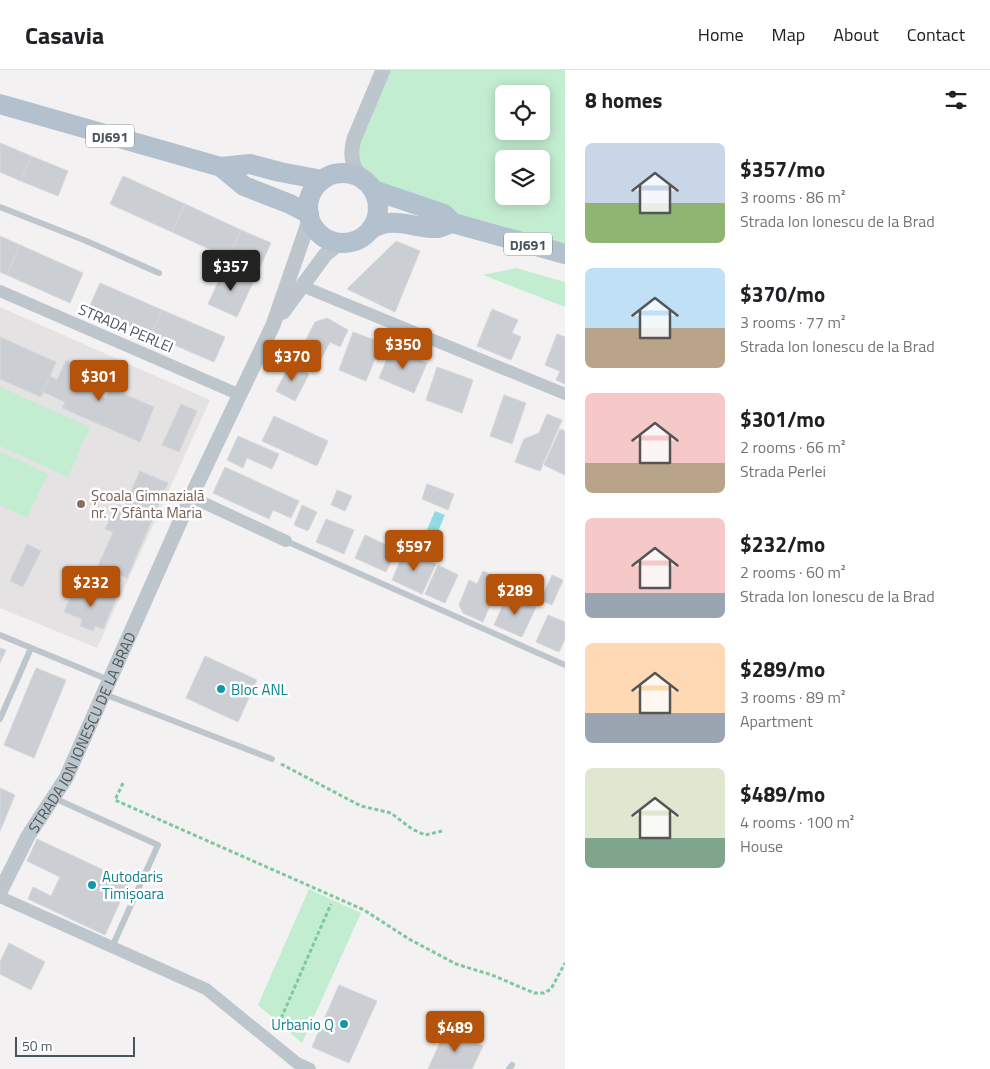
<!DOCTYPE html>
<meta charset="utf-8">
<style>
:root{--surface:#fff;--page:#f2f2f2;--text:#202124;--muted:#757577;--line:#e0e0e0;--accent:#b45309}
body{margin:0;font-family:"Titillium Web",sans-serif;background:var(--page);color:var(--text);height:100vh;display:flex;flex-direction:column;font-size:19px;white-space:nowrap}
*{box-sizing:border-box;margin:0}
p{font-size:16px;color:var(--muted)}
.icon{flex:none;width:28px;height:28px;fill:none;stroke:currentColor;stroke-width:2;stroke-linecap:round;stroke-linejoin:round}
.map{position:relative;flex:1;overflow:hidden}
.sheet{display:flex;flex-direction:column;background:var(--surface);width:425px}
.sheet>*{flex:none}
.fabs{position:absolute;left:495px;top:15px;display:grid;gap:10px}
.fabs a{display:grid;place-items:center;width:55px;height:55px;border-radius:8px;background:var(--surface);box-shadow:0 2px 12px #0003;font-size:25px}
.scale{position:absolute;left:15px;bottom:12px;width:120px;box-sizing:border-box;padding-left:5px;border:2px solid #4a555d;border-top:0;font-size:14px;line-height:18px;white-space:nowrap;color:#4a555d;-webkit-text-stroke:4px #fff;paint-order:stroke}
.price{position:absolute;translate:-50% -42px;padding:0 11px;border-radius:5px;background:var(--accent);color:#fff;font-size:16px;line-height:32px;filter:drop-shadow(0 1px 2px #0008)}
.price::after{content:'';position:absolute;left:50%;top:30px;width:15px;height:11px;margin-left:-8px;background:inherit;clip-path:polygon(0 0,100% 0,50% 100%)}
.price.active{background:#222;color:#fff}
ul{padding:0;list-style:none}
li{display:flex;align-items:center;gap:15px;height:125px;padding:0 20px}
li span{display:grid;place-items:center;flex:none;width:140px;height:100px;border-radius:8px;color:#555}
li>.icon{margin-inline-start:auto}
span .icon{width:60px;height:60px;fill:#fffc;stroke-width:1}
li b{font-size:21px}
h2{display:flex;justify-content:space-between;align-items:center;height:60px;padding:0 20px;font-size:21px}
header{display:flex;align-items:center;gap:30px;box-sizing:border-box;height:70px;padding:0 25px;background:var(--surface);border-bottom:1px solid var(--line)}
header strong{font-size:24px}
nav{display:flex;gap:28px;margin-inline-start:auto;font-size:18px}
main{display:flex;flex:1;min-height:0}
.map>svg:first-child{display:block}
.education{fill:#e4e2e2}
.green{fill:#c3edd1;fill-rule:evenodd}
.water{fill:#93dae7}
.building{fill:#cbced3;stroke:#d5d7dc}
.lines{fill:none;stroke-linecap:round;stroke-linejoin:round}
.path{stroke:#7dc99f;stroke-width:3;stroke-dasharray:4 2.5;stroke-linecap:butt}
.service{stroke:#bdc6cc;stroke-width:6}
.minor{stroke:#bdc6cc;stroke-width:12}
.tertiary{stroke:#bdc6cc;stroke-width:15}
.primary{stroke:#b2c1cd;stroke-width:20}
.education-dot{fill:#8d6e63;stroke:#fff;stroke-width:2}
.culture-dot{fill:#0f9aa8;stroke:#fff;stroke-width:2}
.labels{text-anchor:middle;dominant-baseline:central;stroke-width:5;stroke-linejoin:round;paint-order:stroke}
.shield{fill:#fff;stroke:#80888e;stroke-width:1}
.shield-label{font-size:14px;font-weight:bold;fill:#4a555d}
.street-label{font-size:15px;fill:#4a555d;stroke:#fff}
.education-label{font-size:15px;fill:#785e54;stroke:#fff;text-anchor:start}
.culture-label{font-size:15px;fill:#0d838f;stroke:#fff;text-anchor:start}
</style>
<header>
<strong>Casavia</strong>
<nav><a>Home</a><a>Map</a><a>About</a><a>Contact</a></nav>
</header>
<main>
<div class="map">
<svg width="565" height="999" viewBox="0 0 565 999">
<rect width="100%" height="100%" fill="#f3f1f1"/>
<polygon class="education" points="0,237 210,330 97,578 0,538"/>
<g class="green">
<path d="M384 0H565V178L453 153 378 132 370 115 358 106 354 69ZM504 24H541V61H504ZM504 89H541V126H504Z"/>
<polygon points="516,198 565,212 565,237 483,205"/>
<polygon points="0,317 90,357 68,407 0,376"/>
<polygon points="0,381 48,404 27,448 0,435"/>
<polygon points="309,819 361,843 302,973 258,935"/>
</g>
<polygon class="water" points="435,441 445,445 436,466 426,462"/>
<g class="building">
<polygon points="0,73 31,86 21,111 0,102"/>
<polygon points="31,86 68,101 58,126 21,111"/>
<polygon points="123,106 185,134 172,162 110,134"/>
<polygon points="185,134 241,160 229,188 172,162"/>
<polygon points="241,160 271,173 254,210 225,197"/>
<polygon points="0,166 20,175 7,205 0,202"/>
<polygon points="396,171 420,181 395,242 347,219"/>
<polygon points="20,175 83,203 70,233 7,205"/>
<polygon points="225,197 254,210 237,247 208,234"/>
<polygon points="100,213 162,240 151,265 89,238"/>
<polygon points="492,239 518,250 512,263 521,267 511,290 477,276"/>
<polygon points="162,240 225,267 214,292 151,265"/>
<polygon points="327,248 348,260 340,277 330,272 314,302 294,292 315,252"/>
<polygon points="353,262 385,274 379,290 375,289 366,311 339,300"/>
<polygon points="557,264 565,267 565,314 556,310 560,301 545,295"/>
<polygon points="0,267 56,292 41,327 0,309"/>
<polygon points="392,277 427,293 414,323 379,308"/>
<polygon points="66,290 98,304 90,321 106,328 110,318 154,337 140,372 62,338 65,332 43,322 50,306 57,310"/>
<polygon points="290,294 309,304 295,331 276,321"/>
<polygon points="437,297 473,310 462,343 426,330"/>
<polygon points="504,325 526,333 512,374 490,366"/>
<polygon points="181,334 197,341 179,382 162,375"/>
<polygon points="547,344 562,350 540,401 515,392 524,369 539,363"/>
<polygon points="274,346 328,371 317,396 262,371"/>
<polygon points="560,359 565,361 565,405 544,395"/>
<polygon points="238,366 279,384 272,399 247,388 243,398 227,390"/>
<polygon points="225,397 299,431 291,448 273,440 269,449 213,423"/>
<polygon points="140,401 168,413 127,508 98,496 113,462 105,459 117,434 124,437"/>
<polygon points="427,414 454,424 448,440 422,429"/>
<polygon points="337,420 352,426 345,441 331,435"/>
<polygon points="302,435 317,442 308,461 294,455"/>
<polygon points="326,449 354,460 344,484 316,472"/>
<polygon points="365,465 397,480 386,502 355,488"/>
<polygon points="27,474 41,481 23,517 10,511"/>
<polygon points="405,480 436,494 422,524 392,510"/>
<polygon points="438,495 458,505 445,533 425,524"/>
<polygon points="483,501 501,509 483,552 463,543 459,535 469,510 477,514"/>
<polygon points="552,505 563,510 552,535 541,530"/>
<polygon points="81,515 116,529 103,559 95,556 93,561 80,556 82,549 64,542 72,524 76,526"/>
<polygon points="508,524 536,537 522,567 494,555"/>
<polygon points="548,545 565,552 565,569 559,582 536,572"/>
<polygon points="0,578 6,580 0,593"/>
<polygon points="205,586 257,610 238,652 186,628"/>
<polygon points="36,598 66,610 34,688 4,675"/>
<polygon points="0,718 15,725 0,761"/>
<polygon points="37,769 129,812 105,865 28,829 33,817 51,826 60,807 27,791"/>
<polygon points="9,873 45,892 31,920 0,904 0,892"/>
<polygon points="339,915 377,931 349,993 312,977"/>
<polygon points="446,959 483,976 472,999 428,999"/>
</g>
<g class="lines">
<g class="path">
<polyline points="281,694 361,736 391,743 412,759 425,765 442,761"/>
<polyline points="123,713 115,730 364,840 409,869 456,894 492,905 534,923 544,923 551,919 565,893"/>
<polyline points="276,960 331,834"/>
</g>
<g class="service">
<polyline points="0,137 84,170 159,203"/>
<polyline points="286,471 565,595"/>
<polyline points="0,565 109,610"/>
<polyline points="104,624 272,689"/>
<polyline points="0,649 31,578"/>
<polyline points="54,728 158,775 112,877"/>
<polyline points="509,999 512,995"/>
</g>
<g class="minor">
<polyline points="302,216 565,324"/>
<polyline points="0,221 240,325"/>
<polyline points="191,427 286,471"/>
<polyline points="0,827 206,919 297,993 310,999"/>
</g>
<g class="tertiary">
<path d="M365 111C352 99 349 86 354 69L383 0"/>
<polyline points="283,242 325,185 336,176 348,172"/>
<path id="s1" d="M0 822 28 766 66 708 191 427 273 255 310 148"/>
</g>
<g class="primary">
<polyline points="0,34 221,97 250,94 280,102 322,110"/>
<polyline points="221,97 244,116 290,134 309,144"/>
<circle cx="343" cy="138" r="35"/>
<polyline points="373,120 444,144 453,153 565,184"/>
<path d="M371 159C394 145 414 159 438 158 442 157 448 154 453 153"/>
</g>
</g>
<circle class="education-dot" cx="81" cy="434" r="5"/>
<g class="culture-dot">
<circle cx="221" cy="619" r="5"/>
<circle cx="92" cy="815" r="5"/>
<circle cx="344" cy="954" r="5"/>
</g>
<g class="labels">
<g class="shield">
<rect x="86" y="54.5" width="48" height="23" rx="4"/>
<rect x="504" y="162.5" width="48" height="23" rx="4"/>
</g>
<g class="shield-label">
<text x="110" y="66">DJ691</text>
<text x="528" y="174">DJ691</text>
</g>
<g class="street-label">
<text transform="translate(126 258) rotate(23)">STRADA PERLEI</text>
<text stroke="none"><textPath href="#s1" startOffset="180">STRADA ION IONESCU DE LA BRAD</textPath></text>
</g>
<g class="education-label">
<text x="91" y="425">Școala Gimnazială<tspan x="91" dy="17">nr. 7 Sfânta Maria</tspan></text>
</g>
<g class="culture-label">
<text x="231" y="619">Bloc ANL</text>
<text x="102" y="806">Autodaris<tspan x="102" dy="17">Timișoara</tspan></text>
<text x="334" y="954" text-anchor="end">Urbanio Q</text>
</g>
</g>
</svg>
<div class="fabs">
<a><svg class="icon" aria-label="locate" viewBox="0 0 24 24"><circle cx="12" cy="12" r="6"/><path d="M12 2v4M12 18v4M2 12h4M18 12h4"/></svg></a>
<a><svg class="icon" aria-label="layers" viewBox="0 0 24 24"><path d="M12 4l9 5-9 5-9-5zM3 14l9 5 9-5"/></svg></a>
</div>
<div class="scale">50 m</div>
<b class="price active" style="left:231px;top:222px">$357</b>
<b class="price" style="left:403px;top:300px">$350</b>
<b class="price" style="left:292px;top:312px">$370</b>
<b class="price" style="left:99px;top:332px">$301</b>
<b class="price" style="left:414px;top:502px">$597</b>
<b class="price" style="left:91px;top:538px">$232</b>
<b class="price" style="left:515px;top:546px">$289</b>
<b class="price" style="left:455px;top:983px">$489</b>
</div>
<section class="sheet">
<h2>8 homes<svg class="icon" aria-label="filters" viewBox="0 0 24 24"><path d="M4 7h16M4 17h16"/><circle cx="9" cy="7" r="2"/><circle cx="15" cy="17" r="2"/></svg></h2>
<ul>
<li><span style="background:linear-gradient(#c9d6e8 60%,#8fb573 0)"><svg class="icon" aria-label="home" viewBox="0 0 24 24"><path d="M3 11l9-7 9 7M6 9v11h12V9"/></svg></span><div><b>$357/mo</b><p>3 rooms · 86 m²</p><p>Strada Ion Ionescu de la Brad</p></div></li>
<li><span style="background:linear-gradient(#bfe0f5 60%,#b9a48a 0)"><svg class="icon" aria-label="home" viewBox="0 0 24 24"><path d="M3 11l9-7 9 7M6 9v11h12V9"/></svg></span><div><b>$370/mo</b><p>3 rooms · 77 m²</p><p>Strada Ion Ionescu de la Brad</p></div></li>
<li><span style="background:linear-gradient(#f6c9c9 70%,#b9a48a 0)"><svg class="icon" aria-label="home" viewBox="0 0 24 24"><path d="M3 11l9-7 9 7M6 9v11h12V9"/></svg></span><div><b>$301/mo</b><p>2 rooms · 66 m²</p><p>Strada Perlei</p></div></li>
<li><span style="background:linear-gradient(#f6c9c9 75%,#9aa5b1 0)"><svg class="icon" aria-label="home" viewBox="0 0 24 24"><path d="M3 11l9-7 9 7M6 9v11h12V9"/></svg></span><div><b>$232/mo</b><p>2 rooms · 60 m²</p><p>Strada Ion Ionescu de la Brad</p></div></li>
<li><span style="background:linear-gradient(#ffd9b3 70%,#9aa5b1 0)"><svg class="icon" aria-label="home" viewBox="0 0 24 24"><path d="M3 11l9-7 9 7M6 9v11h12V9"/></svg></span><div><b>$289/mo</b><p>3 rooms · 89 m²</p><p>Apartment</p></div></li>
<li><span style="background:linear-gradient(#dfe7d0 70%,#7fa58c 0)"><svg class="icon" aria-label="home" viewBox="0 0 24 24"><path d="M3 11l9-7 9 7M6 9v11h12V9"/></svg></span><div><b>$489/mo</b><p>4 rooms · 100 m²</p><p>House</p></div></li>
</ul>
</section>
</main>
